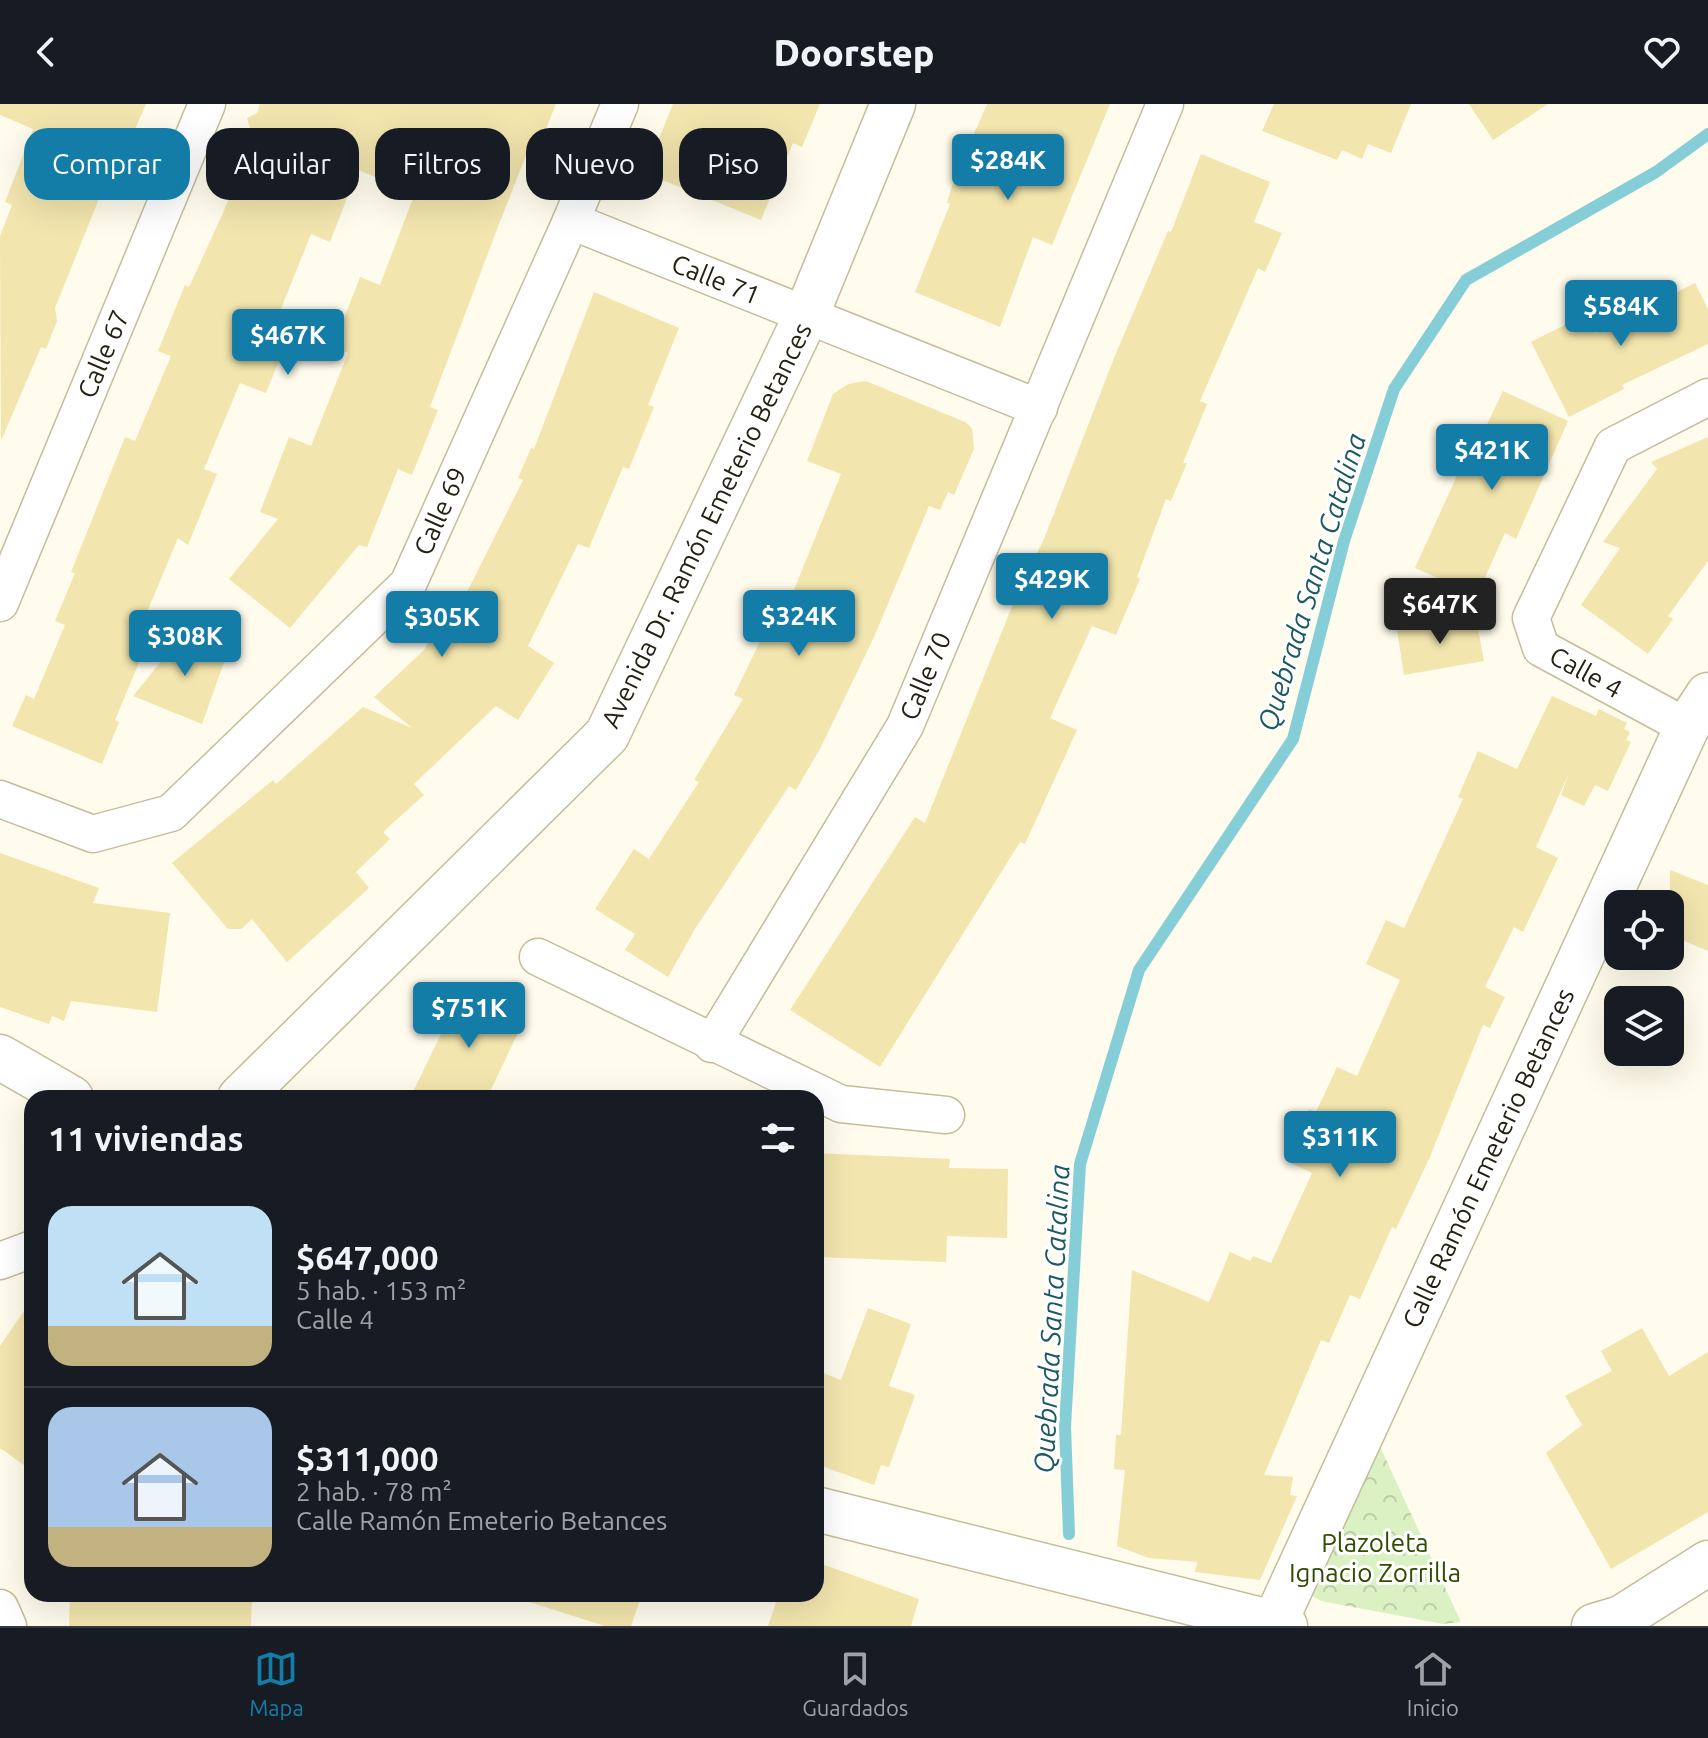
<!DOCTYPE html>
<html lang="es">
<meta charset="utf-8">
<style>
:root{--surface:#171b24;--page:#242831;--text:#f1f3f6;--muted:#9ea1a6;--line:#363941;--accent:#147da7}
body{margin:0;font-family:Ubuntu,sans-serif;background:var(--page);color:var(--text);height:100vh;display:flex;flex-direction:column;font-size:30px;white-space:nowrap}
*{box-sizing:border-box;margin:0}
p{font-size:26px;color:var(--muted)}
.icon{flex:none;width:44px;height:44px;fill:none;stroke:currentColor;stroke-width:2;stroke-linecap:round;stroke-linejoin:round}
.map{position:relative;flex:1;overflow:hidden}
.panel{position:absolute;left:24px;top:986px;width:800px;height:512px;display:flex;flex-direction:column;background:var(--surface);border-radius:24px;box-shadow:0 8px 32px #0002}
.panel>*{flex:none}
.hud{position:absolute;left:24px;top:24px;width:800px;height:72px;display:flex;gap:16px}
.controls{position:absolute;left:1604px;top:786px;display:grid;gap:16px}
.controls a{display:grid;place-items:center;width:80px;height:80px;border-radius:16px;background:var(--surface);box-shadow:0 8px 32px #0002;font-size:40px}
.price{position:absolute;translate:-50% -68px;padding:0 18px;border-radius:8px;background:var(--accent);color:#fff;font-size:26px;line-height:52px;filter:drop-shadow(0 2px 4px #0008)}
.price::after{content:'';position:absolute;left:50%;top:48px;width:24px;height:18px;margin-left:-12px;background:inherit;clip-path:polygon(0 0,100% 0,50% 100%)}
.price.selected{background:#222;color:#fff}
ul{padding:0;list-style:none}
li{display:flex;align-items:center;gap:24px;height:200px;padding:0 24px}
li+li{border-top:2px solid var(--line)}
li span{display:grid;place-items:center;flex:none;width:224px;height:160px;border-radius:24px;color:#555}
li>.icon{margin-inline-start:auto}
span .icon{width:96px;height:96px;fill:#fffc;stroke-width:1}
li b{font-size:34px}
h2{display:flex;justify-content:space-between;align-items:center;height:96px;padding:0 24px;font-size:34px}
.tag{padding:0 28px;border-radius:24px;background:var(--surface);box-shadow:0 8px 32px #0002;font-size:28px;line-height:72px}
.tag.selected{background:var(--accent);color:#fff}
header{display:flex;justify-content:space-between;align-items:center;height:104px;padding:0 24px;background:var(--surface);font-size:36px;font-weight:800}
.menu{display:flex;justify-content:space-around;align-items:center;height:112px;border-top:2px solid var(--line);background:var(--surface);font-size:22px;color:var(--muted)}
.menu a{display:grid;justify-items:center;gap:4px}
.menu .selected{color:var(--accent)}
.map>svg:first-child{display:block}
.park{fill:url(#park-crowns)}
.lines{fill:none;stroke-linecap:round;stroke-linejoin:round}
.stream{stroke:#86ced7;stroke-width:12}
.building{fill:#f2e5ae}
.street-casing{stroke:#c5bd9a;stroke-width:39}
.secondary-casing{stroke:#c5bd9a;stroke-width:47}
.street{stroke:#fff;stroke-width:36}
.secondary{stroke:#fff;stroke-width:44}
.labels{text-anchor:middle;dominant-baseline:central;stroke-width:6;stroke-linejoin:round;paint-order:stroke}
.street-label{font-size:26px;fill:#242113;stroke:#fff}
.park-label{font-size:26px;fill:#304c00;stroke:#fff}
.water-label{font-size:28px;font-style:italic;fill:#1c5960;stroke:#fff}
</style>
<header><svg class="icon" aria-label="back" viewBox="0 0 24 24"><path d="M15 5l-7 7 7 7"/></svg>Doorstep<svg class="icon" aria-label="heart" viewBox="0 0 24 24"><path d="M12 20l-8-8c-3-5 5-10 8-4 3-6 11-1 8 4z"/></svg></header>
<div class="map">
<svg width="1708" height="1522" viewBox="0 0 1708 1522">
<defs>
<pattern id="park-crowns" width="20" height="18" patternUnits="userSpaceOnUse" patternTransform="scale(2)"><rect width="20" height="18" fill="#dbf1c4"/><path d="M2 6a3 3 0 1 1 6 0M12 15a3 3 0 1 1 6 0" fill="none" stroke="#bccea8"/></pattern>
</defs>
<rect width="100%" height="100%" fill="#fffced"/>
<polygon class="park" points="1376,1334 1461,1518 1443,1520 1321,1497 1312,1492 1306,1481"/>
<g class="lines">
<polyline class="stream" points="1069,1430 1065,1323 1080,1060 1139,866 1293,635 1344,437 1394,285 1466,176 1656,68 1708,30"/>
</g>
<g class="building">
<polygon points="0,0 146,0 121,57 115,55 55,204 57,217 46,245 41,243 1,337 0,132 12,101 5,98 33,25 0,11"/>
<polygon points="260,0 556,0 537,47 529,44 499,120 430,303 438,306 412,371 398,365 367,443 359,441 290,524 229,475 278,415 260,408 289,333 311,342 348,249 333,243 360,173 380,181 415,89 358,66 330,138 311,130 276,217 292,224 266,289 240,279 204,365 217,370 188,441 178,434 145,513 156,518 115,616 119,618 102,660 12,622 26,591 34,595 65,521 55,517 75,469 71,468 125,333 135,337 171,252 158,247 185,181 189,183 223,109 253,35 247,14 257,9"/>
<polygon points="673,0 820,0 802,43 793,39 761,116 645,69"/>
<polygon points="987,0 1110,0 1052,141 1033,133 1000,223 915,188 950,100 947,98 954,76"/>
<polygon points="1274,0 1411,0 1391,49 1368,40 1362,55 1342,46 1337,56 1262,27"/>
<polygon points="1469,0 1548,0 1493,36"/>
<polygon points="1201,50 1270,78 1254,118 1282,129 1265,168 1258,164 1200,297 1207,300 1183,359 1187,359 1171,397 1166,395 1137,473 1140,475 1116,531 1092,522 1050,614 1077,626 1025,740 1020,738 880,963 790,906 915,713 925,719 1017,490 1044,435 1114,254 1168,127 1171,128"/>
<polygon points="1695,179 1708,205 1708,240 1622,281 1624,285 1569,313 1531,238 1587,210 1596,229"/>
<polygon points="594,188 679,224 648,301 654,303 629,365 623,363 589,444 578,440 528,542 554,559 518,616 496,602 414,680 424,691 383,728 390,735 356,768 369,784 287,858 252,815 241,825 228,825 172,759 273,676 276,680 363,603 412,624 374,593 424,546 443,514 446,516 460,494 463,496 523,376 518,374 531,344 534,345"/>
<polygon points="866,277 965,318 972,324 974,345 954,391 948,388 940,406 929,402 874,533 821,643 796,686 789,682 695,825 668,873 625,846 635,830 595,805 634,745 649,755 699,678 694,676 743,595 734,591 767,523 759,519 772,491 789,498 841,370 807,357 833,290 848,280"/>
<polygon points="1503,287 1568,317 1516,435 1505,429 1477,491 1415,464 1475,332 1480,335"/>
<polygon points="1708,333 1708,457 1668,512 1673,515 1648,550 1581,501 1620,444 1603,438 1657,365 1651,358"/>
<polygon points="1476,514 1484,557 1404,571 1397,527"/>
<polygon points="184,529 228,547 202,620 133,592"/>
<polygon points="1552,592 1596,612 1599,605 1627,619 1624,625 1630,628 1626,636 1631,638 1608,687 1595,681 1584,702 1561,691 1569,669 1536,743 1558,754 1523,828 1514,823 1485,883 1505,893 1490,924 1483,921 1429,1055 1396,1125 1392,1123 1360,1195 1350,1191 1329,1239 1321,1236 1264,1371 1293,1373 1290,1391 1297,1392 1260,1476 1195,1468 1197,1458 1149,1454 1117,1442 1125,1366 1114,1365 1116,1331 1121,1331 1132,1166 1209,1198 1230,1148 1250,1157 1253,1152 1271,1159 1312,1069 1285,1056 1309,1005 1316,1008 1337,963 1357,972 1400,876 1366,860 1386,816 1404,824 1463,695 1458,693 1478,647 1517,665"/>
<polygon points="0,749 99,784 93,799 170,809 157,908 71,897 64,917 52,912 49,920 0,903"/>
<polygon points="1670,766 1708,781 1708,847 1670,831"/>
<polygon points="469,884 508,902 505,909 523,918 487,994 410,994 461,889 466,891"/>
<polygon points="816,1049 950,1055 949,1064 1008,1065 1007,1134 947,1132 946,1158 816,1153"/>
<polygon points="32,1195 32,1367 0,1344 0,1242"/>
<polygon points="868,1204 911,1220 889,1282 915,1291 889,1363 881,1361 874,1381 816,1360 816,1266 841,1276"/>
<polygon points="1642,1224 1669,1272 1708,1248 1708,1408 1611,1465 1546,1349 1582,1321 1565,1292 1612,1267 1601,1247"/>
<polygon points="816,1458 919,1495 911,1522 768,1522 779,1490 816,1490"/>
<polygon points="70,1490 252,1490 251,1522 69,1522"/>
<polygon points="527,1490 642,1490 631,1522 605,1522 526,1497"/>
</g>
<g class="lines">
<g class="street-casing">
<g id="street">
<polyline points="571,117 1039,304"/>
<polyline points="0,499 207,0"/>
<polyline points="1687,623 1541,544 1531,514 1613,342 1708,293"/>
<polyline points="0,695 93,730 171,709 408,480 571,117 620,0"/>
<polyline points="538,853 841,1000 946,1011"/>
<polyline points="712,940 905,622 1165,0"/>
<polyline points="0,1157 32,1145"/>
<polyline points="0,1504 8,1522"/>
</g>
</g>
<g class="secondary-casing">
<g id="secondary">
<polyline points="0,953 71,994"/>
<polyline points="240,994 607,631 806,212 893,0"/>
<polyline points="816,1405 1285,1522"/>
<polyline points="1274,1520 1687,623 1708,591"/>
<polyline points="1594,1522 1621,1514 1708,1459"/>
</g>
</g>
<use href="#street" class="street"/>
<use href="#secondary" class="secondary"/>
</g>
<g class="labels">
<g class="street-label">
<text transform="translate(716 175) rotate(22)">Calle 71</text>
<text transform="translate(103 250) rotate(-67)">Calle 67</text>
<text transform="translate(440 407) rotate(-66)">Calle 69</text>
<text transform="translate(706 421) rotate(-64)">Avenida Dr. Ramón Emeterio Betances</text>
<text transform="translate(1586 568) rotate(29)">Calle 4</text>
<text transform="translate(925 572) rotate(-67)">Calle 70</text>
<text transform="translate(1488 1054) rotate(-65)">Calle Ramón Emeterio Betances</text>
</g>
<g class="park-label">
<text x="1375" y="1438">Plazoleta<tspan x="1375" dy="30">Ignacio Zorrilla</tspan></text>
</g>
<g class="water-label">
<text transform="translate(1311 478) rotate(-73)">Quebrada Santa Catalina</text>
<text transform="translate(1051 1215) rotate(-87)">Quebrada Santa Catalina</text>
</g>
</g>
</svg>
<div class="controls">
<a><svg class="icon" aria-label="locate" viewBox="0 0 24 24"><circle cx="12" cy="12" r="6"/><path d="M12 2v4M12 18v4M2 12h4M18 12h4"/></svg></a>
<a><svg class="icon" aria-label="layers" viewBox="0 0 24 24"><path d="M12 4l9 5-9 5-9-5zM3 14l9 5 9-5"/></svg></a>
</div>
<b class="price" style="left:1008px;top:98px">$284K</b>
<b class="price" style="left:1621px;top:244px">$584K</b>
<b class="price" style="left:288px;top:273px">$467K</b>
<b class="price" style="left:1492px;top:388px">$421K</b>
<b class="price" style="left:1052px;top:517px">$429K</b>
<b class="price selected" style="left:1440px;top:542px">$647K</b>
<b class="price" style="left:799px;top:554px">$324K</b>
<b class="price" style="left:442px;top:555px">$305K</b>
<b class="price" style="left:185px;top:574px">$308K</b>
<b class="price" style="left:469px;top:946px">$751K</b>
<b class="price" style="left:1340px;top:1075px">$311K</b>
<div class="hud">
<a class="tag selected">Comprar</a>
<a class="tag">Alquilar</a>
<a class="tag">Filtros</a>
<a class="tag">Nuevo</a>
<a class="tag">Piso</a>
</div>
<section class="panel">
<h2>11 viviendas<svg class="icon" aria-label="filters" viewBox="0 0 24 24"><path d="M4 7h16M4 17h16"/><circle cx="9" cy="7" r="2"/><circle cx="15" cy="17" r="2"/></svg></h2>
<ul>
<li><span style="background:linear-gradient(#bfe0f5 75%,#c2b280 0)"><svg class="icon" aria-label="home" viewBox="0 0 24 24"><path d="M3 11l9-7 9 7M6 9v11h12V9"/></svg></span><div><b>$647,000</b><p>5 hab. · 153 m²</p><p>Calle 4</p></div></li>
<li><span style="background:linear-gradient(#a9c7e8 75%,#c2b280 0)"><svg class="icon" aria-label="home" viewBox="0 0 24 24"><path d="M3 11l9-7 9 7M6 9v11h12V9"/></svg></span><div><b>$311,000</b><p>2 hab. · 78 m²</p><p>Calle Ramón Emeterio Betances</p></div></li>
</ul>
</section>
</div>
<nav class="menu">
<a class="selected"><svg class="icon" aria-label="map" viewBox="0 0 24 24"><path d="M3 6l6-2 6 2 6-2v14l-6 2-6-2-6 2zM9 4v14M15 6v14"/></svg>Mapa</a>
<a><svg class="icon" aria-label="saved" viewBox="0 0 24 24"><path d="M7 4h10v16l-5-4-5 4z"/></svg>Guardados</a>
<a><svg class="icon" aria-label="home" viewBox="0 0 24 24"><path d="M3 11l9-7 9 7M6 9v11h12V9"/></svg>Inicio</a>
</nav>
